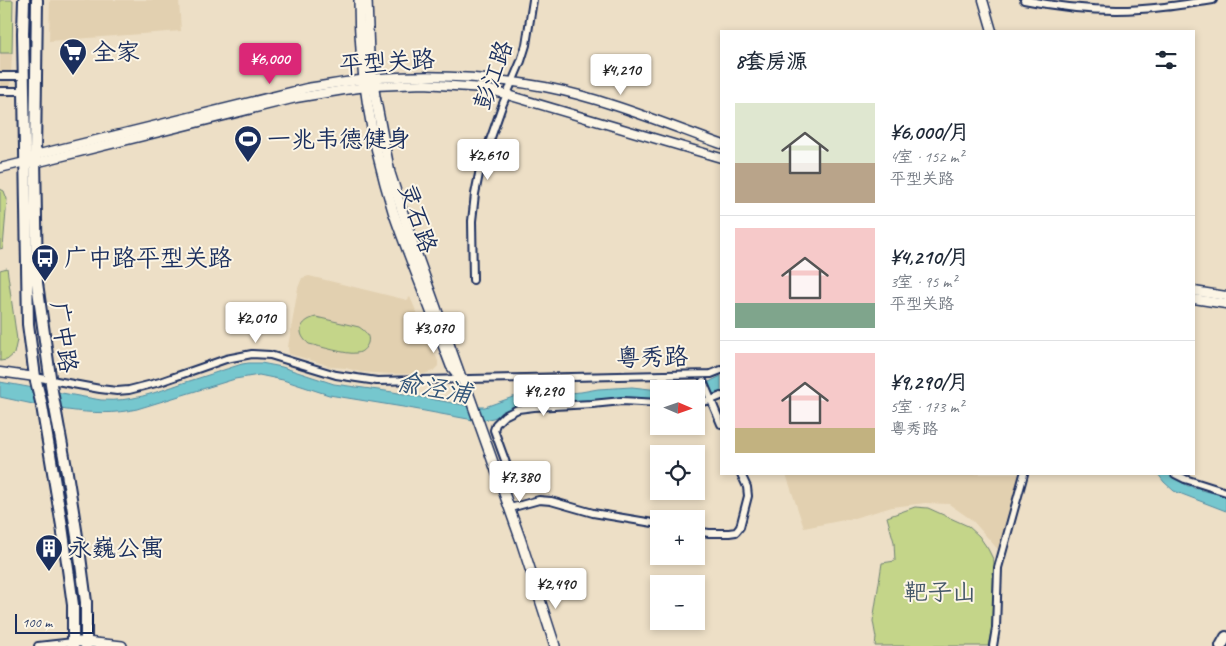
<!DOCTYPE html>
<html lang="zh">
<meta charset="utf-8">
<style>
:root{--surface:#fff;--page:#f6f6f7;--text:#1f2937;--muted:#747a83;--line:#e0e1e3;--accent:#db2777}
body{margin:0;font-family:Caveat,"LXGW WenKai TC",sans-serif;background:var(--page);color:var(--text);height:100vh;display:flex;flex-direction:column;font-size:19px;white-space:nowrap}
*{box-sizing:border-box;margin:0}
p{font-size:16px;color:var(--muted)}
.icon{flex:none;width:28px;height:28px;fill:none;stroke:currentColor;stroke-width:2;stroke-linecap:round;stroke-linejoin:round}
.map{position:relative;flex:1;overflow:hidden}
.details{position:absolute;left:720px;top:30px;width:475px;height:445px;display:flex;flex-direction:column;background:var(--surface);border-radius:0px;box-shadow:0 2px 8px #0003}
.details>*{flex:none}
.needle{width:32px;rotate:92deg}
.controls{position:absolute;left:650px;top:380px;display:grid;gap:10px}
.controls a{display:grid;place-items:center;width:55px;height:55px;border-radius:0px;background:var(--surface);box-shadow:0 2px 8px #0003;font-size:25px}
.scale{position:absolute;left:15px;bottom:12px;width:79px;box-sizing:border-box;padding-left:5px;border:2px solid #1b2f5e;border-top:0;font-size:14px;line-height:18px;white-space:nowrap;color:#1b2f5e;-webkit-text-stroke:4px #fcf5e5;paint-order:stroke}
.price{position:absolute;translate:-50% -42px;padding:0 11px;border-radius:5px;background:#fff;color:#222;font-size:16px;line-height:32px;filter:drop-shadow(0 1px 2px #0008)}
.price::after{content:'';position:absolute;left:50%;top:30px;width:15px;height:11px;margin-left:-8px;background:inherit;clip-path:polygon(0 0,100% 0,50% 100%)}
.price.on{background:var(--accent);color:#fff}
ul{padding:0;list-style:none}
li{display:flex;align-items:center;gap:15px;height:125px;padding:0 15px}
li+li{border-top:1px solid var(--line)}
li span{display:grid;place-items:center;flex:none;width:140px;height:100px;border-radius:0px;color:#555}
li>.icon{margin-inline-start:auto}
span .icon{width:60px;height:60px;fill:#fffc;stroke-width:1}
li b{font-size:21px}
h2{display:flex;justify-content:space-between;align-items:center;height:60px;padding:0 15px;font-size:21px}
.map>svg:first-child{display:block}
.built{fill:#e2d0b0}
.green{fill:#c4d589;stroke:#708274}
.water{fill:#76c7ce;stroke:#528aa1}
.lines{fill:none;stroke-linecap:round;stroke-linejoin:round}
.minor-casing{stroke:#1b2f5e;stroke-width:10}
.tertiary-casing{stroke:#1b2f5e;stroke-width:11}
.secondary-casing{stroke:#1b2f5e;stroke-width:12}
.primary-casing{stroke:#1b2f5e;stroke-width:14}
.trunk-casing{stroke:#1b2f5e;stroke-width:14}
.minor{stroke:#fcf5e5;stroke-width:6}
.tertiary{stroke:#fcf5e5;stroke-width:8}
.secondary{stroke:#fcf5e5;stroke-width:9}
.primary{stroke:#fcf5e5;stroke-width:10}
.trunk{stroke:#fcf5e5;stroke-width:10}
.labels{text-anchor:middle;dominant-baseline:central;stroke-width:4;stroke-linejoin:round;paint-order:stroke}
.poi-label{font-size:24px;fill:#1b2f5e;stroke:#fcf5e5;text-anchor:start}
.street-label{font-size:24px;fill:#1b2f5e;stroke:#fcf5e5}
.park-label{font-size:24px;fill:#455869;stroke:#fcf5e5}
.water-label{font-size:25px;font-style:italic;fill:#32557a;stroke:#fcf5e5}
</style>
<div class="map">
<svg width="1226" height="646" viewBox="0 0 1226 646">
<rect width="100%" height="100%" fill="#eddfc6"/>
<filter id="ink" filterUnits="userSpaceOnUse"><feTurbulence type="fractalNoise" baseFrequency=".02" numOctaves="2"/><feDisplacementMap in="SourceGraphic" scale="10" xChannelSelector="R" yChannelSelector="G"/><feConvolveMatrix kernelMatrix="1 2 1 2 8 2 1 2 1" color-interpolation-filters="sRGB"/></filter>
<g filter="url(#ink)">
<g class="built">
<polygon points="50,0 179,0 181,31 49,41"/>
<polygon points="0,53 12,53 10,97 0,97"/>
<polygon points="309,276 407,300 410,297 438,361 438,366 433,371 424,374 389,374 360,372 346,368 331,367 314,361 289,354 288,347 298,288 302,278"/>
<polygon points="786,474 1024,474 1002,554 972,520 949,504 925,503 892,507 854,518 804,528"/>
</g>
<g class="green">
<polygon points="0,0 13,0 12,53 0,53"/>
<polygon points="0,189 4,191 7,199 3,248 0,249"/>
<polygon points="7,268 17,340 14,354 7,360 0,361 0,270"/>
<path d="M316 317 359 327C365 331 370 335 368 343 366 348 362 353 356 353 348 355 319 346 309 344 296 334 299 321 316 317Z"/>
<polygon points="915,507 928,508 968,526 979,536 988,549 994,561 992,627 988,646 875,646 876,638 873,621 882,563 895,561 894,542 887,517"/>
</g>
<g class="water">
<path d="M249 363H261L282 367 334 384 393 392 474 407H485L513 397 523 395 556 394 581 392 598 389 632 387 659 390V401L513 410 493 418 479 421 403 407 329 395 283 380 259 375 235 379 137 409C93 419 43 406 0 397V382L101 400C132 402 154 393 183 383 203 377 223 370 242 364Z"/>
<polygon points="721,376 721,392 696,401 696,389 692,389 697,388"/>
<polygon points="1158,474 1169,474 1170,476 1188,486 1192,486 1192,487 1196,489 1198,487 1201,490 1226,496 1226,511 1174,491 1164,482"/>
</g>
<g class="lines">
<g class="minor-casing">
<g id="minor">
<path d="M1024 0C1054 6 1086 10 1117 10 1149 10 1181 5 1213 0"/>
<polyline points="0,76 24,76"/>
<polyline points="0,91 24,91"/>
<polyline points="473,280 472,221 475,194 480,169 502,106 521,61 526,45 533,0"/>
<polyline points="35,377 100,389 117,391 129,390 160,382 226,359 252,354 270,355 336,375 377,381 711,374 721,370"/>
<polyline points="721,396 711,400 721,424"/>
<polyline points="696,403 711,400 703,381"/>
<polyline points="1175,474 1185,479 1226,492"/>
<polyline points="498,477 510,474 494,430 496,424 504,416 518,409 534,407 592,404 622,401 659,403"/>
<polyline points="510,508 539,500 551,501 593,513 659,524"/>
<polyline points="696,531 709,533 729,533 736,532 740,527 748,496 747,487 741,474"/>
<polyline points="38,646 73,642"/>
<polyline points="993,646 996,628 998,568 1024,474"/>
</g>
</g>
<g class="tertiary-casing">
<g id="tertiary">
<polyline points="983,0 992,31"/>
<path d="M31 158 35 155 307 88C331 84 355 80 379 78 434 74 491 77 545 87 606 99 663 123 721 144"/>
<polyline points="0,168 25,162 35,163 296,98 344,90 374,86 424,84 484,88 721,158"/>
<polyline points="1194,291 1226,296"/>
<polyline points="1194,299 1226,304"/>
<polyline points="0,372 35,377"/>
</g>
</g>
<g class="secondary-casing">
<g id="secondary">
<path d="M359 0C359 71 372 143 393 211 405 246 419 280 432 314"/>
<polyline points="367,0 369,56 375,96 390,173 413,244 462,380 468,392 520,538 555,646"/>
<polyline points="443,345 451,366 459,376"/>
<polyline points="73,642 86,642 122,646"/>
</g>
</g>
<g class="primary-casing">
<g id="primary">
<polyline points="24,0 23,33 28,324 35,377 42,406 62,526 73,605 73,646"/>
<polyline points="37,0 35,155 37,283 52,391 67,473 79,549 86,602 86,646"/>
</g>
</g>
<g class="trunk-casing">
<polyline id="trunk" points="1221,646 1226,637"/>
</g>
<use href="#minor" class="minor"/>
<use href="#tertiary" class="tertiary"/>
<use href="#secondary" class="secondary"/>
<use href="#primary" class="primary"/>
<use href="#trunk" class="trunk"/>
</g>
</g>
<defs>
<g id="supermarket-pin" transform="scale(1.4375)"><path d="M0 17L-7.5 6A9.5 9.5 0 1 1 7.5 6Z" fill="#1b2f5e" stroke="#fcf5e5"/><path d="M-6-5.5h2.5l.6 2H6L4.5 2H-2.5L-4.4-4H-6ZM-1.5 3.2a1.3 1.3 0 1 0 .1 0ZM3 3.2a1.3 1.3 0 1 0 .1 0Z" fill="#fff"/></g>
<g id="stadium-pin" transform="scale(1.4375)"><path d="M0 17L-7.5 6A9.5 9.5 0 1 1 7.5 6Z" fill="#1b2f5e" stroke="#fcf5e5"/><path d="M0-5a6.5 5 0 1 0 0 10a6.5 5 0 1 0 0-10ZM-3.5-1.8h7v3.6h-7Z" fill="#fff"/></g>
<g id="bus-pin" transform="scale(1.4375)"><path d="M0 17L-7.5 6A9.5 9.5 0 1 1 7.5 6Z" fill="#1b2f5e" stroke="#fcf5e5"/><path d="M-5-6H5V4H4V6H2V4H-2V6H-4V4H-5ZM-3.5-4V0h7V-4ZM-3.5 1.2v1.5H-2V1.2ZM2 1.2v1.5H3.5V1.2Z" fill="#fff"/></g>
<g id="building-pin" transform="scale(1.4375)"><path d="M0 17L-7.5 6A9.5 9.5 0 1 1 7.5 6Z" fill="#1b2f5e" stroke="#fcf5e5"/><path d="M-4-6H4V6H1V3H-1V6H-4ZM-2.5-4.3h1.7v1.8h-1.7ZM.8-4.3h1.7v1.8H.8ZM-2.5-1h1.7V.8h-1.7ZM.8-1h1.7V.8H.8Z" fill="#fff"/></g>
</defs>
<g fill-rule="evenodd">
<use href="#supermarket-pin" x="73" y="52"/>
<use href="#stadium-pin" x="248" y="139"/>
<use href="#bus-pin" x="45" y="258"/>
<use href="#building-pin" x="49" y="548"/>
</g>
<g class="labels">
<g class="poi-label">
<text x="92" y="52">全家</text>
<text x="267" y="139">一兆韦德健身</text>
<text x="64" y="258">广中路平型关路</text>
<text x="68" y="548">永巍公寓</text>
</g>
<g class="street-label">
<text transform="translate(387 62) rotate(-4)">平型关路</text>
<text transform="translate(493 75) rotate(-70)">彭江路</text>
<text transform="translate(418 218) rotate(71)">灵石路</text>
<text transform="translate(64 337) rotate(82)">广中路</text>
<text transform="translate(652 357) rotate(-1)">粤秀路</text>
</g>
<g class="park-label">
<text x="940" y="592">靶子山</text>
</g>
<g class="water-label">
<text transform="translate(434 388) rotate(10)">俞泾浦</text>
</g>
</g>
</svg>
<div class="controls">
<a><svg class="needle" viewBox="-14 -14 28 28"><path d="M0-13l5 13h-10z" fill="#e53935"/><path d="M0 13l5-13h-10z" fill="#747a83"/></svg></a>
<a><svg class="icon" aria-label="locate" viewBox="0 0 24 24"><circle cx="12" cy="12" r="6"/><path d="M12 2v4M12 18v4M2 12h4M18 12h4"/></svg></a>
<a>+</a>
<a>−</a>
</div>
<div class="scale">100 m</div>
<b class="price on" style="left:270px;top:85px">¥6,000</b>
<b class="price" style="left:621px;top:96px">¥4,210</b>
<b class="price" style="left:488px;top:181px">¥2,610</b>
<b class="price" style="left:256px;top:344px">¥2,010</b>
<b class="price" style="left:434px;top:354px">¥3,070</b>
<b class="price" style="left:544px;top:417px">¥9,290</b>
<b class="price" style="left:520px;top:503px">¥7,380</b>
<b class="price" style="left:556px;top:610px">¥2,490</b>
<section class="details">
<h2>8套房源<svg class="icon" aria-label="filters" viewBox="0 0 24 24"><path d="M4 7h16M4 17h16"/><circle cx="9" cy="7" r="2"/><circle cx="15" cy="17" r="2"/></svg></h2>
<ul>
<li><span style="background:linear-gradient(#dfe7d0 60%,#b9a48a 0)"><svg class="icon" aria-label="home" viewBox="0 0 24 24"><path d="M3 11l9-7 9 7M6 9v11h12V9"/></svg></span><div><b>¥6,000/月</b><p>4室 · 152 m²</p><p>平型关路</p></div></li>
<li><span style="background:linear-gradient(#f6c9c9 75%,#7fa58c 0)"><svg class="icon" aria-label="home" viewBox="0 0 24 24"><path d="M3 11l9-7 9 7M6 9v11h12V9"/></svg></span><div><b>¥4,210/月</b><p>3室 · 95 m²</p><p>平型关路</p></div></li>
<li><span style="background:linear-gradient(#f6c9c9 75%,#c2b280 0)"><svg class="icon" aria-label="home" viewBox="0 0 24 24"><path d="M3 11l9-7 9 7M6 9v11h12V9"/></svg></span><div><b>¥9,290/月</b><p>5室 · 173 m²</p><p>粤秀路</p></div></li>
</ul>
</section>
</div>
